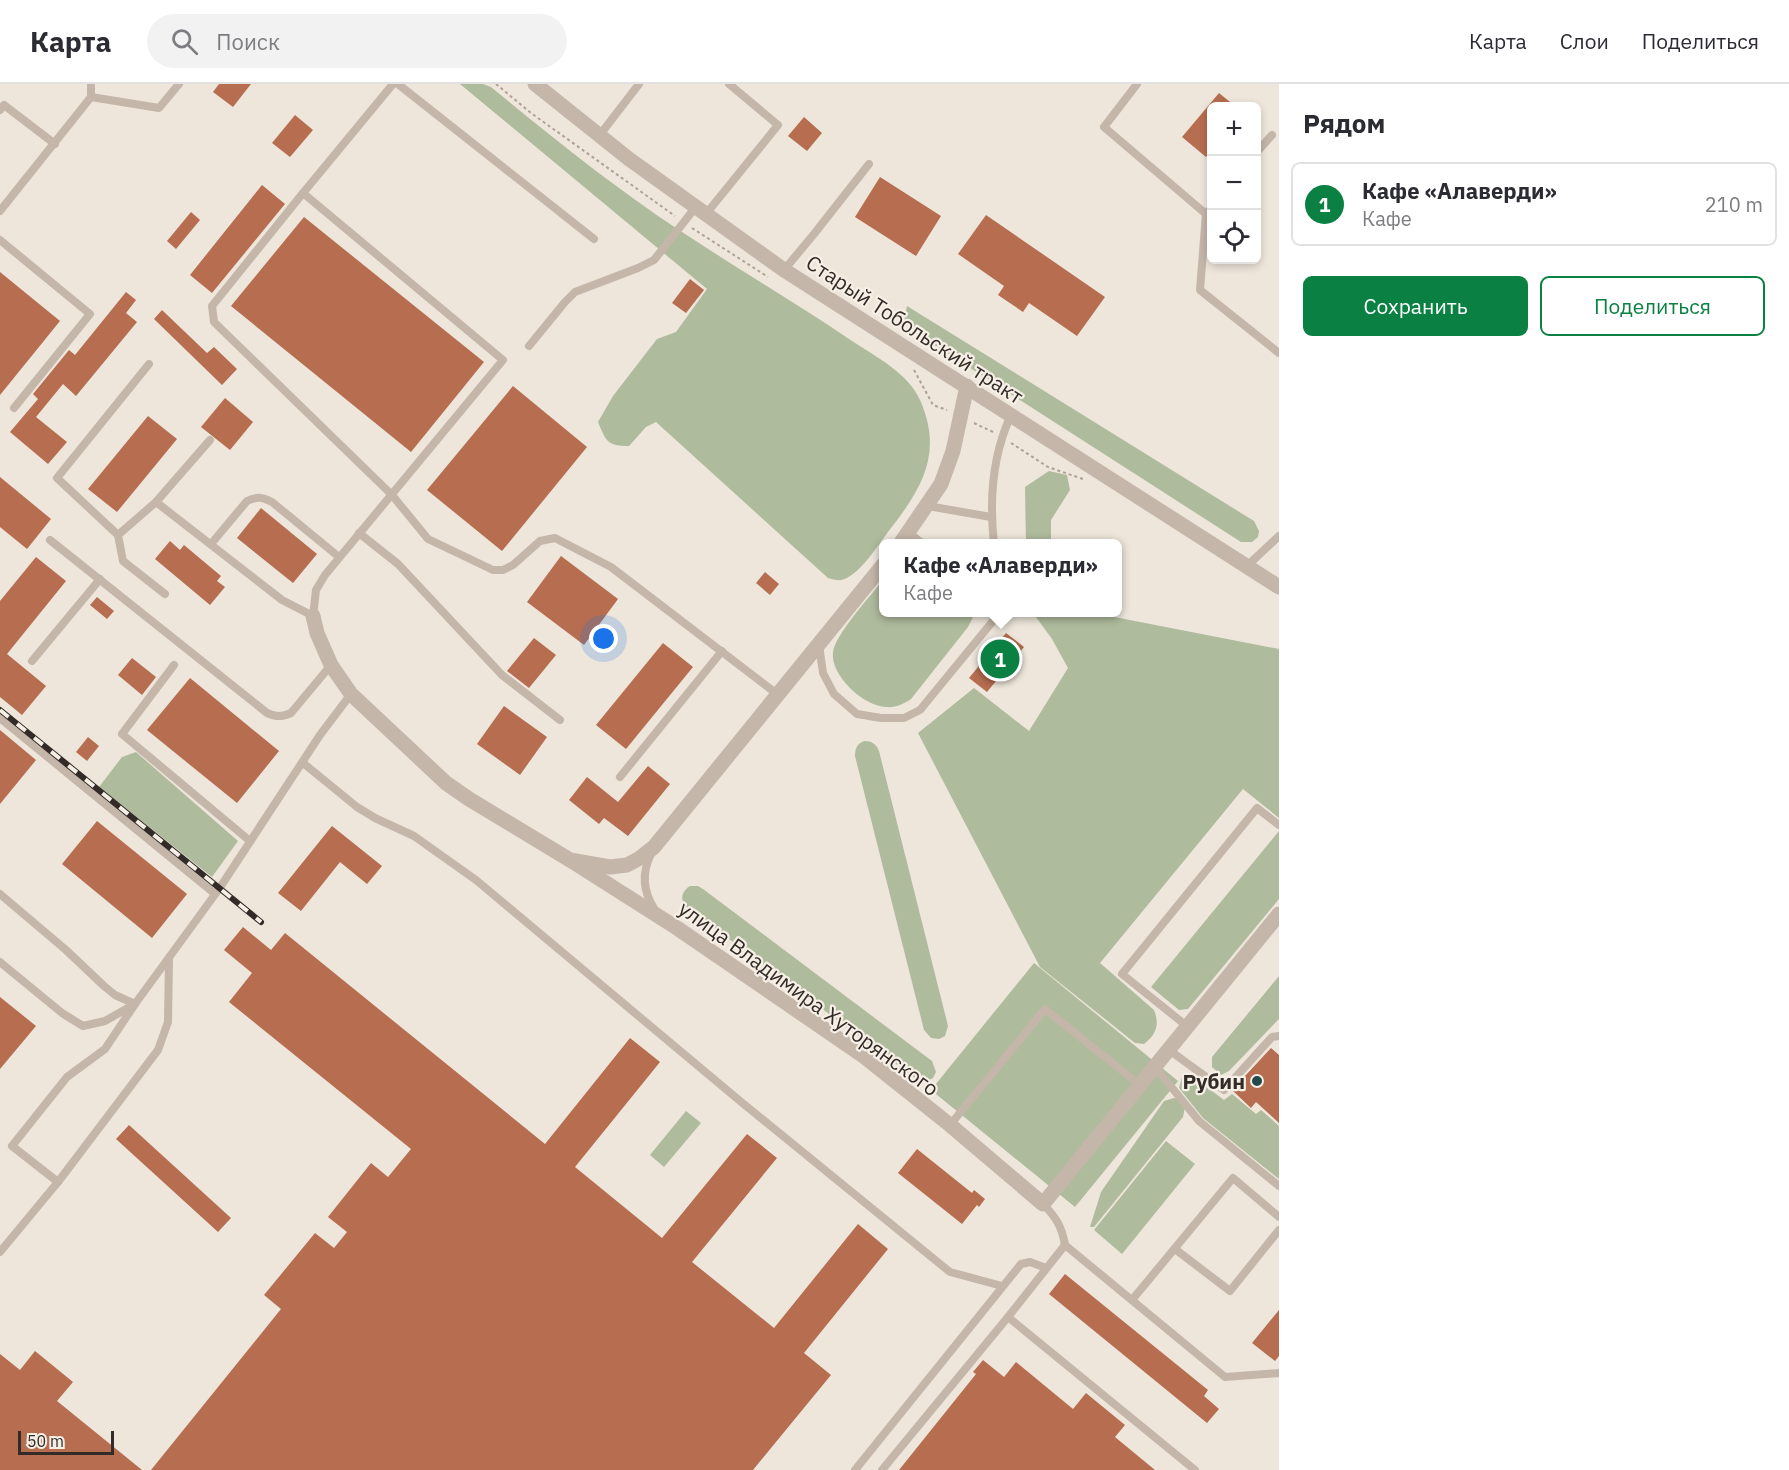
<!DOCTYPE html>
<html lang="ru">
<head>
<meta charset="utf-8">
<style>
	:root { --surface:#fff; --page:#f2f2f3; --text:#2b2b33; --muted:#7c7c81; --line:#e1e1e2; --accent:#0b8043 }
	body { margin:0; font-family:"IBM Plex Sans",sans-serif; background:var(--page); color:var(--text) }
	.controls { position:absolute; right:18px; top:18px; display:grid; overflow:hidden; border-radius:9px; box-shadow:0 3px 9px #0003 }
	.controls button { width:54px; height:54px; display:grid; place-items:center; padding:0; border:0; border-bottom:2px solid var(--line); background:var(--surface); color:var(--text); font:30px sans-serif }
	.scale { position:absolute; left:18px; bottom:15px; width:96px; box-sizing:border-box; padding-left:6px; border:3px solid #322b27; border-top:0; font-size:16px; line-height:21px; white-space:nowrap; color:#322b27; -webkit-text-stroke:4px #f6efe6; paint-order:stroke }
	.you { position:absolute; left:604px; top:555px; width:21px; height:21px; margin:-15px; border:4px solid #fff; border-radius:50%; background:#1a73e8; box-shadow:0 0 0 9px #1a73e833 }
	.badge { display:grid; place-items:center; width:39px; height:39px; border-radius:50%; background:var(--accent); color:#fff; font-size:20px; font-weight:700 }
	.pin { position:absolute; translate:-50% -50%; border:3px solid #fff; box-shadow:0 2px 6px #0006 }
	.popup { position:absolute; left:879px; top:455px; width:243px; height:78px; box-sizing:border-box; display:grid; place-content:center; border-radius:9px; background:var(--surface); filter:drop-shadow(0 2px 4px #0005); font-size:20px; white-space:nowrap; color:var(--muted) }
	.popup b { font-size:22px; color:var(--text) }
	.popup::after { content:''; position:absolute; left:50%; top:100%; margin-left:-12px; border:12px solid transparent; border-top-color:var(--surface) }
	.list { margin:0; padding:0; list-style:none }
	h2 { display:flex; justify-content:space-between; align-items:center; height:78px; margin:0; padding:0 24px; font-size:26px }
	h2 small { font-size:20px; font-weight:400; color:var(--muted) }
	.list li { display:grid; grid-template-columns:39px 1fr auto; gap:18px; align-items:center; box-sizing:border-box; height:84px; margin:0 12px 12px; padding:0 12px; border:2px solid var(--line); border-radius:9px }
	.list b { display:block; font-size:22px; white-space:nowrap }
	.list p { margin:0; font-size:20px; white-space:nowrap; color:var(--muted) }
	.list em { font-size:20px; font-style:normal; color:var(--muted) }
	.actions { display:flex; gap:12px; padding:18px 24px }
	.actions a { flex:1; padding:14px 0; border:2px solid var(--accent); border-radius:9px; text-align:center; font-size:21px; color:var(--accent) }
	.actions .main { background:var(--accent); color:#fff }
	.icon { flex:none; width:33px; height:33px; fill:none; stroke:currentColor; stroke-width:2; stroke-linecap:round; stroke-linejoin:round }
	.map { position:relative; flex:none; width:1279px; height:1386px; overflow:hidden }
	header { display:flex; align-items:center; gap:36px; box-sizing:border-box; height:84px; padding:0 30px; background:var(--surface); border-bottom:2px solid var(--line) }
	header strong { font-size:28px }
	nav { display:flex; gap:33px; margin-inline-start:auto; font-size:21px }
	.search { width:420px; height:54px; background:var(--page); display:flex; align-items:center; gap:15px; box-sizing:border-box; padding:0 21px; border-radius:33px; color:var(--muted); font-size:22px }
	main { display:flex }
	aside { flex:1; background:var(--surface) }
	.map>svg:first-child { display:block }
</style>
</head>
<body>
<header>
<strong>Карта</strong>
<div class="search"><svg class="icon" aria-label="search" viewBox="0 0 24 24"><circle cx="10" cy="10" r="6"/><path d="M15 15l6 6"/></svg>Поиск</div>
<nav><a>Карта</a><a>Слои</a><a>Поделиться</a></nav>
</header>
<main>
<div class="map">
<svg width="1279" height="1386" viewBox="0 0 1279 1386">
	<rect width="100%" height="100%" fill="#eee6db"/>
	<g fill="#afbb9d">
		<path d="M460,0H483L491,3C552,53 614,103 679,146C736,184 795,218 852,257C875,272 908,289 920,316C943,368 923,403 891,444C880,458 859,493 841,496C838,497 832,495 828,494L656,338L646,343L629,362C607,362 606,357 598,338L613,312L657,255L676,248L707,205Z"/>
		<path d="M907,222L1254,437L1259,447L1258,453L1252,458H1241L922,253L904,236Z"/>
		<path d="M1049,387L1067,391L1070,406L1051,436V459H1026L1025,403Z"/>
		<path d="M883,496V528L975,529L968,543L911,615C903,620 896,624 886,623C863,622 830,591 833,568C835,551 871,511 883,496Z"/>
		<path d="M1033,529H1094L1279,565V734L1243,705L1100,879L1154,926C1160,941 1156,951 1144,960L1135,959L1040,883L918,649L974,604L1029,647L1068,584L1052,555Z"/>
		<path d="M864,657C872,657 876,660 879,667L948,942L945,952L939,955L931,954L924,946L855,672C855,664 857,660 864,657Z"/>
		<path d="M136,668L238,757L212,793L99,703L122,673Z"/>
		<path d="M1279,747V815L1188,925L1179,926L1151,903Z"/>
		<path d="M690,802H698L703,805L932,977L936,988L933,994L926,998L916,995L686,823C680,815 681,808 690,802Z"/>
		<path d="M1034,879L1178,997L1075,1123L931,1006Z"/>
		<path d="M1279,892V935L1229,987L1221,991L1212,983V973Z"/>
		<path d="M1191,991L1224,1016L1232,1010L1256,1030L1261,1026L1279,1042V1095L1203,1034L1179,1004L1182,993Z"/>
		<path d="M1174,1014L1181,1016L1185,1023L1183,1033L1094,1143H1090L1101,1108L1164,1017Z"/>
		<path d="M686,1027L701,1039L664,1083L650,1071Z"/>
		<path d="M1166,1057L1195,1080L1122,1170L1094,1146Z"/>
	</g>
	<g fill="#b66d50">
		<path d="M219,0H251L233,23L213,8Z"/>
		<path d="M1219,9L1235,22H1212V66L1206,73L1182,53Z"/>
		<path d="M295,31L313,46L290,73L272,59Z"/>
		<path d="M804,33L822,49L807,67L788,52Z"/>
		<path d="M880,93L941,132L916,172L855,133Z"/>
		<path d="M262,101L285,120L212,209L190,191Z"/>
		<path d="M191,128L200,136L176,165L167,157Z"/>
		<path d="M986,131L1105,213L1077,252L1029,219L1023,228L998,211L1004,202L958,170Z"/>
		<path d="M304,133L484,278L411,368L231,222Z"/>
		<path d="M0,188L60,237L0,311Z"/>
		<path d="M690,195L704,206L686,229L672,219Z"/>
		<path d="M126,208L136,216L126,229L137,238L76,312L63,300L36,333L67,358L48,380L10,348L38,315L33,310L69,266L75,271Z"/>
		<path d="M162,226L207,269L214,263L237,285L222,301L154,235Z"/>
		<path d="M513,302L587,363L502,467L427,406Z"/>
		<path d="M225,314L253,338L230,366L201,343Z"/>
		<path d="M148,332L177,355L117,428L88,405Z"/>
		<path d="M0,393L51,435L27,465L0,443Z"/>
		<path d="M261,424L317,470L293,499L237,454Z"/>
		<path d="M170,457L180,466L184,461L221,492L217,497L225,503L210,521L155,475Z"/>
		<path d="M561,472L618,515L584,561L527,518Z"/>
		<path d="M36,473L66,497L7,570L46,602L22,631L0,613V517Z"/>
		<path d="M765,488L779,500L770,511L756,499Z"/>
		<path d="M97,513L114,527L107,535L90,521Z"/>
		<path d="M1006,549L1024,563L987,608L969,594Z"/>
		<path d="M534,554L556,571L529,604L507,587Z"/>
		<path d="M663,559L693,583L626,665L596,641Z"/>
		<path d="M132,574L156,593L142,611L118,591Z"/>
		<path d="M190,594L279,667L237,719L147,646Z"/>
		<path d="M504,622L547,653L520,691L477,660Z"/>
		<path d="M0,646L36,676L0,720Z"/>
		<path d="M88,653L99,662L87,677L76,668Z"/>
		<path d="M648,682L670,700L628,752L604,734L599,740L569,716L587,693L618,718Z"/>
		<path d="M97,737L187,810L152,854L62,780Z"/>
		<path d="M332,742L382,782L367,800L340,778L301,827L278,809Z"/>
		<path d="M243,843L271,866L285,849L545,1060L630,954L660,978L575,1083L662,1154L747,1050L777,1074L692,1178L774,1244L858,1140L888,1165L804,1269L831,1291L753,1386H151L281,1225L264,1211L315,1149L334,1164L347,1148L328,1133L371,1079L388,1093L411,1065L229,918L252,889L224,866Z"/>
		<path d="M0,913L36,942L0,985Z"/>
		<path d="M1271,964L1279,971V1039L1256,1018L1251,1024L1232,1006Z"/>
		<path d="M129,1041L231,1134L218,1148L116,1055Z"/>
		<path d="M917,1065L972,1109L974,1106L985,1115L979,1123L977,1121L962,1140L898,1089Z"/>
		<path d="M1065,1190L1208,1306L1204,1312L1219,1325L1207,1339L1049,1210Z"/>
		<path d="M1279,1226V1272L1275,1277L1252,1259Z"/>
		<path d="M35,1267L73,1298L57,1317L142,1386H0V1270L20,1286Z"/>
		<path d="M983,1276L1004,1293L1016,1278L1073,1325L1086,1309L1125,1341L1115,1353L1155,1386H899L976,1290L973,1288Z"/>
	</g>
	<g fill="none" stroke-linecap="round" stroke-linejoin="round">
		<g stroke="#b0a093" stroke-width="2" stroke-dasharray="3 3" stroke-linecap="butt">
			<path d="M496,0L531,29L675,132"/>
			<path d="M692,144L768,193"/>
			<path d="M914,286L933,321L947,326"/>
			<path d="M974,339L993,348"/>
			<path d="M1011,359L1048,383L1083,395"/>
		</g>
		<g stroke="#c4b6a8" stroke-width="8">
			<path d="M398,0L594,155"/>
			<path d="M1137,0L1104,43L1206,130"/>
			<path d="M91,13L159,24L179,0"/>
			<path d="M0,26L4,21L55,60"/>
			<path d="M599,52L639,0"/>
			<path d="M1256,69L1272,51"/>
			<path d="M303,109L393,0"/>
			<path d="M1212,123L1206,130L1200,206L1279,269"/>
			<path d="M0,127L91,13V0"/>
			<path d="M706,130L778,41L729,0"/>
			<path d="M0,156L90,230L14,324"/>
			<path d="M784,186L814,150L869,80"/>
			<path d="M529,262L565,218L575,208L638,184L654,176L695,124"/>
			<path d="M149,280L57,394L118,451L156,418"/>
			<path d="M210,356L156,418L282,516L313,532L316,506L325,491L503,276L303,109L212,222L214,238L392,411L428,455L493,486H503L513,481L540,457L555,454L611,483L777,610"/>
			<path d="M928,422L991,433"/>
			<path d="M359,449L398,480L502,591L560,636"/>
			<path d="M909,449L923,460"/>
			<path d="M118,451L123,477L165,510"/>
			<path d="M50,456L267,629C276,633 282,633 291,629L331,581"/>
			<path d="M211,460L247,417C257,412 262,413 272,418L339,473"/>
			<path d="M994,460C989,415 992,372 1011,331"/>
			<path d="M1247,482L1279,452"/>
			<path d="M819,561L823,589L834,610L857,630L881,634H904L920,626L993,537L995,528"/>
			<path d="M32,577L100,495"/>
			<path d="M174,581L122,650L250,757"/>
			<path d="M0,634L215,810"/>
			<path d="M303,679L357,723L375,734L414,752L476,796L740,1017L950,1188L1002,1202"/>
			<path d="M620,693L722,567"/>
			<path d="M651,770C641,790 643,808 655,826"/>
			<path d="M0,810L66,866L104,902L115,911L135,920L105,965L67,993L12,1062L58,1098"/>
			<path d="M0,878L62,929L83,942L105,937L135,920L219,805L320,651L351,610"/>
			<path d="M1188,943L1122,890L1257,724L1279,741"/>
			<path d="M1169,966L1224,1006L1272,953L1279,952"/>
			<path d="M1155,983L1199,1037L1279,1102"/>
			<path d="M950,1041L1045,925L1140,1001"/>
			<path d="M1043,1120C1056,1133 1062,1143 1065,1161L1225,1293L1279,1289"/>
			<path d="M1175,1165L1230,1207L1279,1146"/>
			<path d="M0,1168L58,1098L158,966L168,938L169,874"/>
			<path d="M1132,1216L1233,1094L1279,1133"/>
			<path d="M1008,1233L1195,1386"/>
			<path d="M855,1386L1021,1180L1030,1178L1046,1184"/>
			<path d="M882,1386L1008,1233L1065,1161"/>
		</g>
		<g stroke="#c4b6a8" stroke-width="15">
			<path d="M900,460L941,400L953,367L967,302"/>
			<path d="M313,532L317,549L331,581L351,610L446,699L469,715L570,776L610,783L627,781L640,774L654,763L883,481"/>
			<path d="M570,776L677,844L862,971L950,1041L1043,1120L1279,830"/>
		</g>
		<path stroke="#c4b6a8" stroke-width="15" d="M535,0L629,75L784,186L1279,503"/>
		<g stroke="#322b27" stroke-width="6">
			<path id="rail" d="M0,626L261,838"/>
		</g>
		<use href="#rail" stroke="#f6efe6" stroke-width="4" stroke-dasharray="11" stroke-linecap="butt"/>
	</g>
	<circle fill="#22494e" stroke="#f6efe6" stroke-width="2" cx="1257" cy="997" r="6"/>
	<g text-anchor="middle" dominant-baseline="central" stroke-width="4.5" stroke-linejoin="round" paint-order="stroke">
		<g font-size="21" fill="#322b27" stroke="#f6efe6">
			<text transform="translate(915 245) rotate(33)">Старый Тобольский тракт</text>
			<text transform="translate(809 914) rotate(36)">улица Владимира Хуторянского</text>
		</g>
		<g font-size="21" font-weight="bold" fill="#322b27" stroke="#f6efe6" text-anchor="end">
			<text x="1245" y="997">Рубин</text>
		</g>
	</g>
</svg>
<div class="controls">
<button>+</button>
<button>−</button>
<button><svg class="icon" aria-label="locate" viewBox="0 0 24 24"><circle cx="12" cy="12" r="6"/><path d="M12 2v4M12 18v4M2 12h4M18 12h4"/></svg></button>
</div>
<div class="scale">50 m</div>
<div class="you"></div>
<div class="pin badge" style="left:1000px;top:575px">1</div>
<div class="popup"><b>Кафе «Алаверди»</b>Кафе</div>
</div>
<aside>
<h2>Рядом<small></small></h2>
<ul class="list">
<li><span class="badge">1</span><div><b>Кафе «Алаверди»</b><p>Кафе</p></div><em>210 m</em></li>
</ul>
<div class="actions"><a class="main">Сохранить</a><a>Поделиться</a></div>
</aside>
</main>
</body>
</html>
